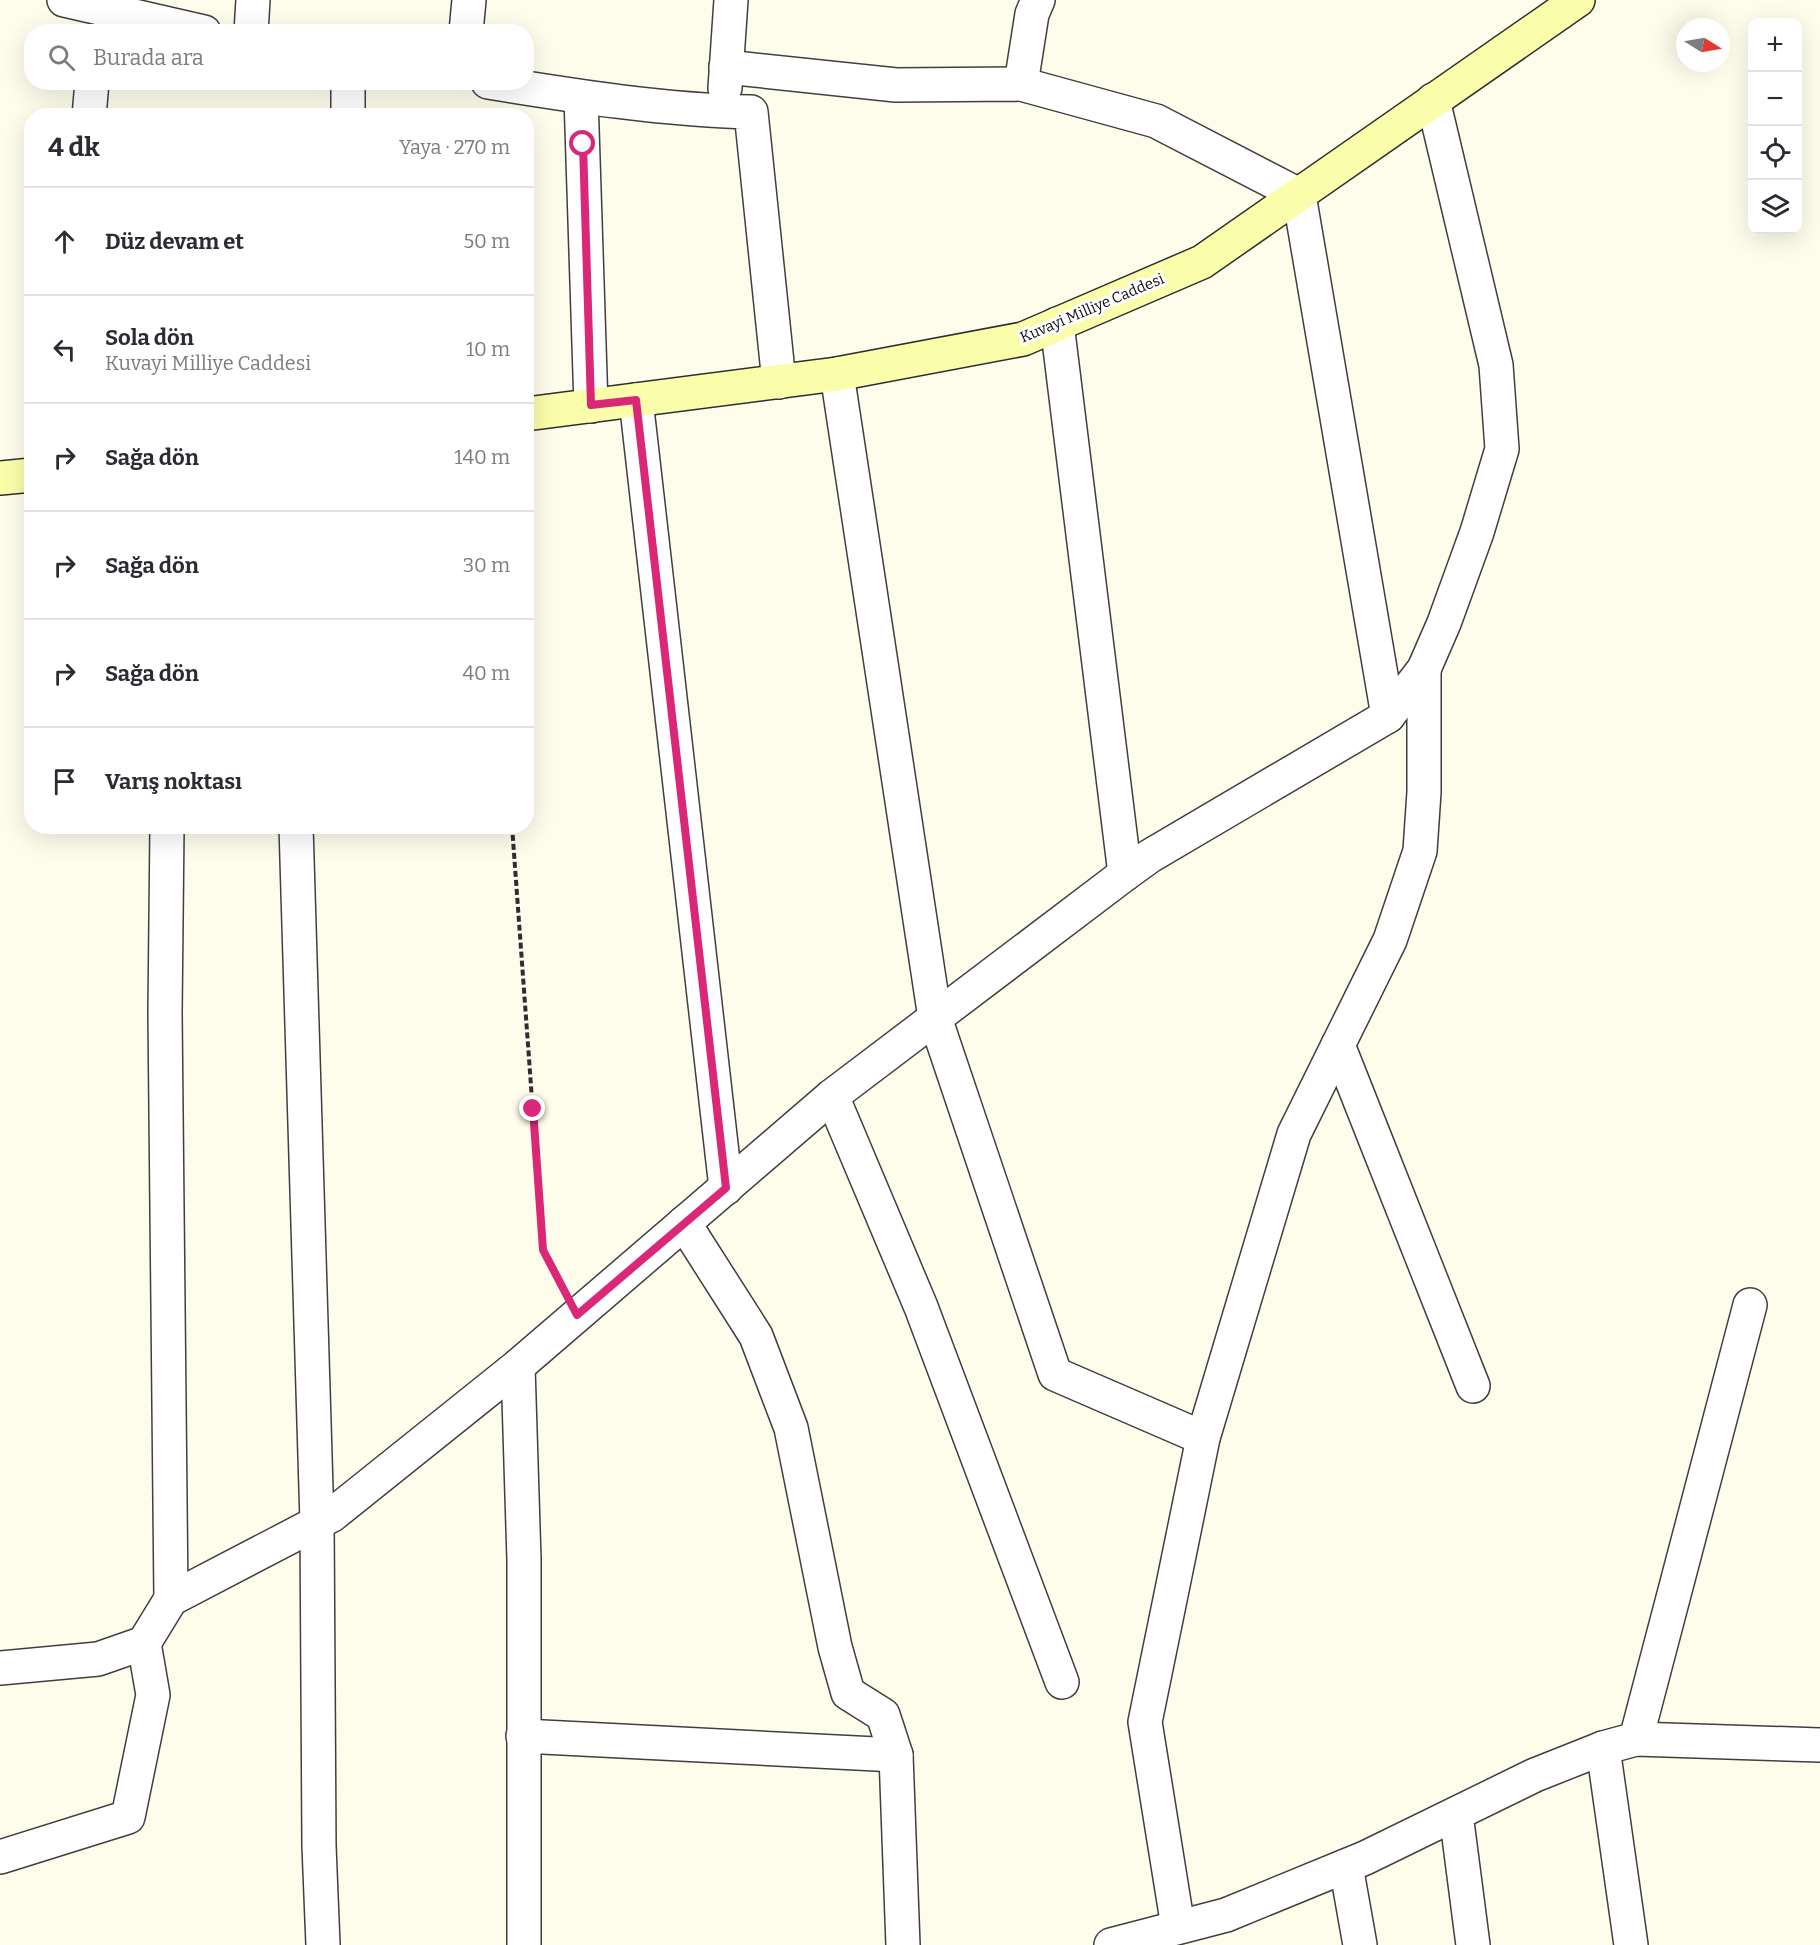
<!DOCTYPE html>
<html lang="tr">
<head>
<meta charset="utf-8">
<style>
	:root { --surface:#fff; --page:#f7f7f7; --text:#2b2b33; --muted:#7c7c81; --line:#e1e1e2 }
	body { margin:0; font-family:Bitter,serif; background:var(--page); color:var(--text) }
	.controls { position:absolute; right:18px; top:18px; display:grid; overflow:hidden; border-radius:12px; box-shadow:0 6px 24px #0002 }
	.controls button { width:54px; height:54px; display:grid; place-items:center; padding:0; border:0; border-bottom:2px solid var(--line); background:var(--surface); color:var(--text); font:30px sans-serif }
	.compass { position:absolute; left:1676px; top:18px; width:54px; height:54px; border-radius:50%; background:var(--surface); box-shadow:0 6px 24px #0002; rotate:101deg }
	.stop { position:absolute; width:18px; height:18px; margin:-14px; border:4px solid #db2777; border-radius:50%; background:#fff }
	.stop.end { background:#db2777; border-color:#fff; box-shadow:0 2px 6px #0008 }
	.list { margin:0; padding:0; list-style:none }
	h2 { display:flex; justify-content:space-between; align-items:center; height:78px; margin:0; padding:0 24px; font-size:26px }
	h2 small { font-size:20px; font-weight:400; color:var(--muted) }
	.list li { display:grid; grid-template-columns:39px 1fr auto; gap:18px; align-items:center; box-sizing:border-box; height:108px; padding:0 24px; border-top:2px solid var(--line) }
	.list b { display:block; font-size:22px; white-space:nowrap }
	.list p { margin:0; font-size:20px; white-space:nowrap; color:var(--muted) }
	.list em { font-size:20px; font-style:normal; color:var(--muted) }
	.icon { flex:none; width:33px; height:33px; fill:none; stroke:currentColor; stroke-width:2; stroke-linecap:round; stroke-linejoin:round }
	.map { position:relative; flex:none; width:1820px; height:1945px; overflow:hidden }
	.search { position:absolute; background:var(--surface); box-shadow:0 6px 24px #0002; left:24px; top:24px; width:510px; height:66px; display:flex; align-items:center; gap:15px; box-sizing:border-box; padding:0 21px; border-radius:24px; color:var(--muted); font-size:22px }
	.panel { position:absolute; background:var(--surface); box-shadow:0 6px 24px #0002; left:24px; top:108px; width:510px; height:726px; border-radius:24px }
	.map>svg:first-child { display:block }
</style>
</head>
<body>
<div class="map">
<svg width="1820" height="1945" viewBox="0 0 1820 1945">
	<rect width="100%" height="100%" fill="#fefdec"/>
	<g fill="none" stroke-linecap="round" stroke-linejoin="round">
		<g stroke="#3f3f3f" stroke-width="36">
			<g id="street">
				<path d="M64,0L204,32"/>
				<path d="M251,32L253,0"/>
				<path d="M466,32L469,0"/>
				<path d="M726,67L896,85L1021,84L1156,121L1299,195L1388,716"/>
				<path d="M348,82V116"/>
				<path d="M488,82C575,96 663,110 751,112L779,382"/>
				<path d="M1021,84L1032,14L1038,0"/>
				<path d="M725,88L731,0"/>
				<path d="M581,97L591,406"/>
				<path d="M89,116L92,82"/>
				<path d="M1057,324L1125,874"/>
				<path d="M837,374L935,1018L1055,1374L1203,1438"/>
				<path d="M636,400L726,1188"/>
				<path d="M167,826L165,1013L171,1599"/>
				<path d="M296,826L317,1522L319,1846L323,1945"/>
				<path d="M1338,1045L1473,1386"/>
				<path d="M832,1096L921,1307L1062,1682"/>
				<path d="M684,1223L756,1336L791,1428L835,1647L848,1693L883,1715L896,1755L903,1945"/>
				<path d="M518,1366L524,1560V1945"/>
				<path d="M0,1668L98,1659L144,1643L171,1599L332,1515L518,1366L832,1096L1125,874L1150,856L1388,716L1424,669L1444,623L1477,532L1502,449L1496,365L1433,100"/>
				<path d="M523,1736L896,1755"/>
				<path d="M1636,1739L1750,1305"/>
				<path d="M1603,1748L1631,1945"/>
				<path d="M1456,1814L1473,1945"/>
				<path d="M0,1857L128,1817L153,1695L144,1643"/>
				<path d="M1346,1866L1360,1945"/>
				<path d="M1178,1927L1145,1722L1203,1438L1294,1134L1390,940L1420,851L1424,792V669"/>
				<path d="M1111,1945L1226,1915L1365,1858L1535,1775L1603,1748L1636,1739L1820,1745"/>
			</g>
		</g>
		<g stroke="#2e2e2e" stroke-width="36">
			<g id="secondary">
				<path d="M526,414L837,374L1023,339L1202,262L1578,0"/>
				<path d="M0,478L32,475"/>
			</g>
		</g>
		<path stroke="#2e2e2e" stroke-width="4" stroke-dasharray="6 3" stroke-linecap="butt" d="M512,826L543,1250L560,1282"/>
		<use href="#street" stroke="#fff" stroke-width="33"/>
		<use href="#secondary" stroke="#fafda9" stroke-width="33"/>
	</g>
	<g fill="none" stroke-linecap="round" stroke-linejoin="round">
		<path stroke="#db2777" stroke-width="8" d="M533,1109L543,1250L577,1315L726,1188L636,400L591,405L583,144"/>
	</g>
	<g text-anchor="middle" dominant-baseline="central" stroke-width="6" stroke-linejoin="round" paint-order="stroke">
		<g font-size="15" fill="#0c0c0c" stroke="#fff">
			<text transform="translate(1092 308) rotate(-23)">Kuvayi Milliye Caddesi</text>
		</g>
	</g>
</svg>
<div class="controls">
<button>+</button>
<button>−</button>
<button><svg class="icon" aria-label="locate" viewBox="0 0 24 24"><circle cx="12" cy="12" r="6"/><path d="M12 2v4M12 18v4M2 12h4M18 12h4"/></svg></button>
<button><svg class="icon" aria-label="layers" viewBox="0 0 24 24"><path d="M12 4l9 5-9 5-9-5zM3 14l9 5 9-5"/></svg></button>
</div>
<svg class="compass" viewBox="-18 -18 36 36"><path d="M0-13l5 13h-10z" fill="#e53935"/><path d="M0 13l5-13h-10z" fill="#7c7c81"/></svg>
<div class="stop" style="left:583px;top:144px"></div>
<div class="stop end" style="left:533px;top:1109px"></div>
<div class="search"><svg class="icon" aria-label="search" viewBox="0 0 24 24"><circle cx="10" cy="10" r="6"/><path d="M15 15l6 6"/></svg>Burada ara</div>
<section class="panel">
<h2>4 dk<small>Yaya · 270 m</small></h2>
<ul class="list">
<li><svg class="icon" aria-label="ahead" viewBox="0 0 24 24"><path d="M12 20V5M6 11l6-6 6 6"/></svg><div><b>Düz devam et</b></div><em>50 m</em></li>
<li><svg class="icon" aria-label="left" viewBox="0 0 24 24"><path d="M17 20v-9H6M10 6l-5 5 5 5"/></svg><div><b>Sola dön</b><p>Kuvayi Milliye Caddesi</p></div><em>10 m</em></li>
<li><svg class="icon" aria-label="right" viewBox="0 0 24 24"><path d="M7 20v-9h11M14 6l5 5-5 5"/></svg><div><b>Sağa dön</b></div><em>140 m</em></li>
<li><svg class="icon" aria-label="right" viewBox="0 0 24 24"><path d="M7 20v-9h11M14 6l5 5-5 5"/></svg><div><b>Sağa dön</b></div><em>30 m</em></li>
<li><svg class="icon" aria-label="right" viewBox="0 0 24 24"><path d="M7 20v-9h11M14 6l5 5-5 5"/></svg><div><b>Sağa dön</b></div><em>40 m</em></li>
<li><svg class="icon" aria-label="arrive" viewBox="0 0 24 24"><path d="M6 21V4h12l-3 4 3 4H6"/></svg><div><b>Varış noktası</b></div></li>
</ul>
</section>
</div>
</body>
</html>
